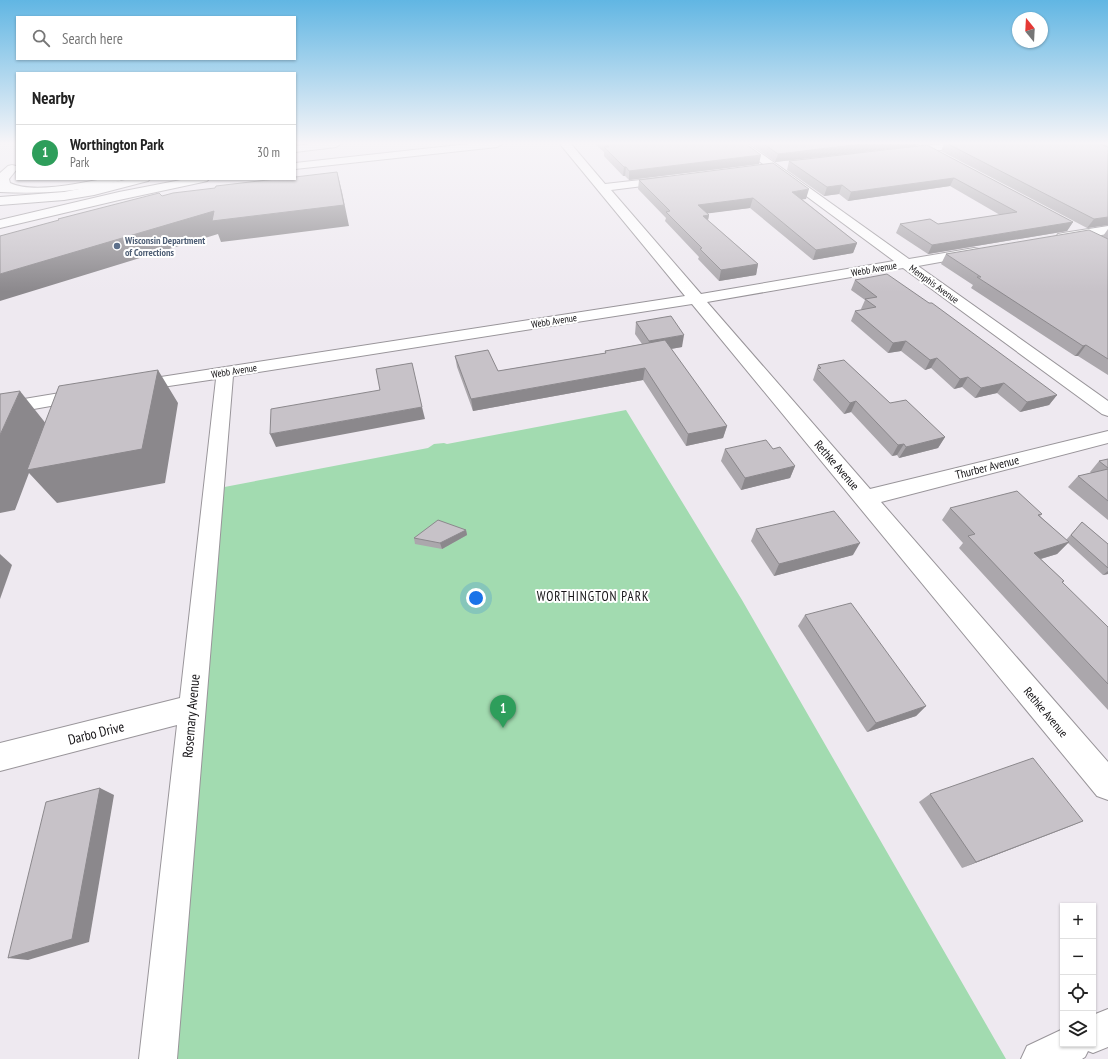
<!DOCTYPE html>
<html lang="en">
<head>
<meta charset="utf-8">
<style>
	:root { --surface:#fff; --page:#f2f2f2; --text:#222; --muted:#767676; --line:#e0e0e0; --accent:#0f766e }
	body { margin:0; font-family:"PT Sans Narrow",sans-serif; background:var(--page); color:var(--text) }
	.controls { position:absolute; right:12px; bottom:12px; display:grid; overflow:hidden; border-radius:0px; box-shadow:0 1px 3px #0004 }
	.controls button { width:36px; height:36px; display:grid; place-items:center; padding:0; border:0; border-bottom:1px solid var(--line); background:var(--surface); color:var(--text); font:20px sans-serif }
	.compass { position:absolute; left:1012px; top:12px; width:36px; height:36px; border-radius:50%; background:var(--surface); box-shadow:0 1px 3px #0004; rotate:342deg }
	.you { position:absolute; left:476px; top:598px; width:14px; height:14px; margin:-10px; border:3px solid #fff; border-radius:50%; background:#1a73e8; box-shadow:0 0 0 6px #1a73e833 }
	.badge { display:grid; place-items:center; width:26px; height:26px; border-radius:50%; background:var(--accent); color:#fff; font-size:13px; font-weight:700 }
	.pin { position:absolute; translate:-50% -33px; filter:drop-shadow(0 1px 2px #0008) }
	.pin::after { content:''; position:absolute; top:21px; width:14px; height:12px; background:inherit; clip-path:polygon(0 0,100% 0,50% 100%) }
	.list { margin:0; padding:0; list-style:none }
	h2 { display:flex; justify-content:space-between; align-items:center; height:52px; margin:0; padding:0 16px; font-size:17px }
	h2 small { font-size:13px; font-weight:400; color:var(--muted) }
	.list li { display:grid; grid-template-columns:26px 1fr auto; gap:12px; align-items:center; box-sizing:border-box; height:56px; padding:0 16px; border-top:1px solid var(--line) }
	.list b { display:block; font-size:15px; white-space:nowrap }
	.list p { margin:0; font-size:13px; white-space:nowrap; color:var(--muted) }
	.list em { font-size:13px; font-style:normal; color:var(--muted) }
	.icon { flex:none; width:22px; height:22px; fill:none; stroke:currentColor; stroke-width:2; stroke-linecap:round; stroke-linejoin:round }
	.map { position:relative; flex:none; width:1108px; height:1059px; overflow:hidden }
	.search { position:absolute; background:var(--surface); box-shadow:0 1px 3px #0004; left:16px; top:16px; width:280px; height:44px; display:flex; align-items:center; gap:10px; box-sizing:border-box; padding:0 14px; border-radius:0px; color:var(--muted); font-size:15px }
	.panel { position:absolute; background:var(--surface); box-shadow:0 1px 3px #0004; left:16px; top:72px; width:280px; height:108px; border-radius:0px }
	.map>svg:first-child { display:block }
</style>
</head>
<body>
<div class="map">
<svg width="1108" height="1059" viewBox="0 0 1108 1059">
	<rect width="100%" height="100%" fill="#eee9f0"/>
	<path fill="#a2dbb0" d="M626,410L742,600L1006,1059H158L214,489L428,448L434,444L444,443L447,444Z"/>
	<g fill="none" stroke-linecap="round" stroke-linejoin="round">
		<g stroke="#99959a" stroke-width="2">
			<g id="minor">
				<path d="M468,144H502L497,147L295,169V163Z"/>
				<path d="M560,144H571L605,184L667,177L671,178L673,180L671,182L667,183L611,190L701,294L894,261L736,144H748L909,259L974,248L979,249L981,252L979,255L918,266L1108,401V416L1102,414L903,268L707,302L870,489L1108,431V443L881,502L1108,762V800L1097,796L692,304L233,376L177,1059H139L177,725L0,771V743L180,698L216,379L135,391L129,390L126,386L129,382L135,381L685,296Z"/>
				<path d="M940,144H969L964,147L902,155L897,152L902,149Z"/>
				<path d="M186,179H209L207,181L203,182L119,200L0,228V220L119,192Z"/>
				<path d="M1108,226V234L1063,241L1058,240L1056,237L1058,234L1063,233Z"/>
				<path d="M84,389L90,391L93,395L90,399L0,415V403Z"/>
				<path d="M1108,1009V1047L1093,1053L1088,1051L1085,1057L1082,1059H1021L1027,1046L1063,1029V1044H1093V1015Z"/>
			</g>
		</g>
		<g stroke="#99959a" stroke-width="2">
			<path id="major" d="M12,165L16,166L17,169L9,179L10,183C34,194 78,183 103,179C109,178 116,179 122,179L120,181C80,192 41,194 0,192V173L8,166Z"/>
		</g>
		<g stroke="#99959a" stroke-width="2">
			<g id="highway">
				<path d="M310,144H341L336,147L295,152V146Z"/>
				<path d="M130,179H150L148,181L94,195L64,200L0,205V197L64,192Z"/>
			</g>
		</g>
		<use href="#minor" fill="#fff" fill-rule="evenodd"/>
		<use href="#major" fill="#fff" fill-rule="evenodd"/>
		<use href="#highway" fill="#fff" fill-rule="evenodd"/>
	</g>
	<g fill="#aba7ac">
		<path d="M595,144H746L759,164L629,180L625,176H623L604,156V152Z"/>
		<path d="M751,144H919L916,146L775,162Z"/>
		<path d="M944,144H1108V225L1087,228L941,151Z"/>
		<path d="M927,145L1073,222L1067,231L928,254L896,233L900,224H938L1000,215L950,186L848,201L839,194L824,196L787,170L789,161Z"/>
		<path d="M639,180L806,199H802L857,243L853,253L813,260L750,208L707,213L709,215L708,220L758,264L756,275L719,281L698,259L699,257L665,221L666,218L638,189Z"/>
		<path d="M1108,229V375L1078,356H1075L971,288L973,285L941,264L946,254L1103,236Z"/>
		<path d="M855,280L1057,395L1049,405L1020,412L997,393L975,398L962,387L954,389L931,368L925,370L901,351L888,353L851,321L855,311L862,310L861,309L865,300L851,290Z"/>
		<path d="M636,322L682,347L671,349L727,426L723,438L686,446L643,380L473,411L457,367L455,356L498,371L605,353V351L642,344L635,334Z"/>
		<path d="M818,365L890,403L945,437L938,448L899,458L897,455L892,456L851,412L844,414L813,380Z"/>
		<path d="M725,449H773L795,466L790,478L741,490L721,461Z"/>
		<path d="M1108,459V520L1068,487L1078,476L1091,473L1090,472L1099,461Z"/>
		<path d="M950,508L1042,514L1040,516L1066,540L1082,522L1108,544V574L1103,575L1068,543L1057,554L1041,559L1064,581L1062,583L1108,627V710L959,548L963,543L942,520Z"/>
		<path d="M756,529L853,555L774,576L751,541Z"/>
		<path d="M466,530L467,535L442,549L415,544L414,538Z"/>
		<path d="M805,615L926,706L916,716L867,732L798,626Z"/>
		<path d="M930,794L1083,821L962,868L919,802Z"/>
	</g>
	<g fill="#8b888c">
		<path d="M861,144H919L916,146L775,162L778,154Z"/>
		<path d="M761,155L759,164L629,180V171Z"/>
		<path d="M624,167H626L625,176H623Z"/>
		<path d="M337,172L342,192L349,226L221,242L218,234L0,301V274Z"/>
		<path d="M954,178L950,186L848,201L851,192Z"/>
		<path d="M842,185L839,194L824,196L827,187Z"/>
		<path d="M809,189L806,199L790,201L792,192Z"/>
		<path d="M753,198L750,208L696,215L698,205Z"/>
		<path d="M709,215L707,225L703,216Z"/>
		<path d="M1108,217V225L1087,228L1094,219Z"/>
		<path d="M1073,222L1067,231L928,254L932,245Z"/>
		<path d="M857,243L853,253L813,260L816,250Z"/>
		<path d="M758,264L756,275L719,281L721,270Z"/>
		<path d="M684,335L682,347L647,353L649,341Z"/>
		<path d="M906,341L901,351L888,353L893,343Z"/>
		<path d="M1086,345L1078,356H1075L1083,346Z"/>
		<path d="M937,358L931,368L925,370L930,360Z"/>
		<path d="M645,368L643,380L473,411L471,399Z"/>
		<path d="M158,370L178,403L165,483L57,503L29,473L15,510L0,513V435L20,391L47,425Z"/>
		<path d="M968,377L962,387L954,389L960,379Z"/>
		<path d="M1004,383L997,393L975,398L981,388Z"/>
		<path d="M1057,395L1049,405L1020,412L1027,402Z"/>
		<path d="M856,401L851,412L844,414L850,403Z"/>
		<path d="M422,407L425,419L276,447L270,434Z"/>
		<path d="M727,426L723,438L686,446L688,434Z"/>
		<path d="M945,437L938,448L899,458L906,447Z"/>
		<path d="M904,444L897,455L892,456L898,445Z"/>
		<path d="M795,466L790,478L741,490L745,478Z"/>
		<path d="M466,530L467,535L442,549L440,543Z"/>
		<path d="M1069,542L1057,554L1023,564L1034,553Z"/>
		<path d="M860,543L853,555L774,576L779,564Z"/>
		<path d="M0,554L12,565L0,599Z"/>
		<path d="M1108,571V574L1103,575Z"/>
		<path d="M926,706L916,716L867,732L876,723Z"/>
		<path d="M100,788L114,795L89,942L28,960L8,958Z"/>
		<path d="M1083,821L1066,828L962,868L976,862Z"/>
	</g>
	<g fill="#c7c2c8" stroke="#8b888c">
		<path d="M606,144H746L761,155L629,171L626,167H624L604,147H609Z"/>
		<path d="M764,144H861L778,154Z"/>
		<path d="M948,144H1100L1108,147V217L1094,219Z"/>
		<path d="M927,145L1073,222L932,245L900,224L930,219L938,224L1017,212L954,178L851,192L842,185L827,187L789,161Z"/>
		<path d="M773,163L809,189L792,192L857,243L816,250L753,198L698,205L709,215L703,216L758,264L721,270L700,249L702,248L666,212L670,211L639,180Z"/>
		<path d="M337,172L344,205L212,221L214,211L0,274V236L59,220L58,219L159,193L162,196L173,193L215,188L216,186L276,179H295V177Z"/>
		<path d="M1089,230L1108,239V359L1086,345L1083,346L977,277H981L946,254Z"/>
		<path d="M887,274L929,303H932L1057,395L1027,402L1004,383L981,388L968,377L960,379L937,358L930,360L906,341L893,343L855,311L876,307L865,299L877,297L855,280Z"/>
		<path d="M671,316L684,335L649,341L636,322Z"/>
		<path d="M665,340L727,426L688,434L645,368L471,399L455,356L488,350L498,371L606,353L605,351Z"/>
		<path d="M844,360L890,403L906,400L945,437L906,447L904,444L898,445L856,401L850,403L817,369L821,368L818,365Z"/>
		<path d="M412,363L422,407L270,434L271,409L380,390L376,369Z"/>
		<path d="M158,370L142,449L27,470L59,386Z"/>
		<path d="M20,391L0,435V394Z"/>
		<path d="M766,440L773,449L780,447L795,466L745,478L725,449Z"/>
		<path d="M1108,459V468L1099,461Z"/>
		<path d="M1108,469V501L1078,476Z"/>
		<path d="M1017,491L1042,514L1038,515L1069,542L1034,553L1064,581L1062,582L1108,627V684L968,536L975,534L950,508Z"/>
		<path d="M834,511L860,543L779,564L756,529Z"/>
		<path d="M438,520L466,530L440,543L414,538Z"/>
		<path d="M1082,522L1108,544V568L1071,535Z"/>
		<path d="M851,603L926,706L876,723L805,615Z"/>
		<path d="M1033,758L1083,821L976,862L930,794Z"/>
		<path d="M100,788L72,939L8,958L46,802Z"/>
	</g>
	<linearGradient id="sky" x2="0" y2="1"><stop stop-color="#61b6e3"/><stop offset="0.49" stop-color="#f7f5f8"/><stop offset="1" stop-color="#f7f5f8" stop-opacity="0"/></linearGradient>
	<rect width="1108" height="292" fill="url(#sky)"/>
	<circle fill="#5c6f8a" stroke="#fff" stroke-width="1.5" cx="117" cy="246" r="4"/>
	<g text-anchor="middle" dominant-baseline="central" stroke-width="4" stroke-linejoin="round" paint-order="stroke">
		<g font-size="10" font-weight="bold" fill="#4e5e75" stroke="#fff" text-anchor="start">
			<text x="125" y="240">Wisconsin Department<tspan x="125" dy="12">of Corrections</tspan></text>
		</g>
		<g font-size="10" fill="#151316" stroke="#fff">
			<text transform="translate(874 269) rotate(-10)">Webb Avenue</text>
			<text transform="translate(934 284) rotate(36)">Memphis Avenue</text>
			<text transform="translate(554 321) rotate(-9)">Webb Avenue</text>
			<text transform="translate(234 371) rotate(-9)">Webb Avenue</text>
		</g>
		<g font-size="12" fill="#151316" stroke="#fff">
			<text transform="translate(837 465) rotate(49)">Rethke Avenue</text>
			<text transform="translate(987 467) rotate(-14)">Thurber Avenue</text>
			<text transform="translate(1046 712) rotate(50)">Rethke Avenue</text>
		</g>
		<g font-size="13" letter-spacing="1" fill="#151316" stroke="#fff">
			<text x="593" y="596">WORTHINGTON PARK</text>
		</g>
		<g font-size="14" fill="#151316" stroke="#fff">
			<text transform="translate(191 716) rotate(-85)">Rosemary Avenue</text>
			<text transform="translate(96 733) rotate(-14)">Darbo Drive</text>
		</g>
	</g>
</svg>
<div class="controls">
<button>+</button>
<button>−</button>
<button><svg class="icon" aria-label="locate" viewBox="0 0 24 24"><circle cx="12" cy="12" r="6"/><path d="M12 2v4M12 18v4M2 12h4M18 12h4"/></svg></button>
<button><svg class="icon" aria-label="layers" viewBox="0 0 24 24"><path d="M12 4l9 5-9 5-9-5zM3 14l9 5 9-5"/></svg></button>
</div>
<svg class="compass" viewBox="-18 -18 36 36"><path d="M0-13l5 13h-10z" fill="#e53935"/><path d="M0 13l5-13h-10z" fill="#767676"/></svg>
<div class="you"></div>
<div class="pin badge" style="left:503px;top:728px;background:#2e9e5b">1</div>
<div class="search"><svg class="icon" aria-label="search" viewBox="0 0 24 24"><circle cx="10" cy="10" r="6"/><path d="M15 15l6 6"/></svg>Search here</div>
<section class="panel">
<h2>Nearby<small></small></h2>
<ul class="list">
<li><span class="badge" style="background:#2e9e5b">1</span><div><b>Worthington Park</b><p>Park</p></div><em>30 m</em></li>
</ul>
</section>
</div>
</body>
</html>
